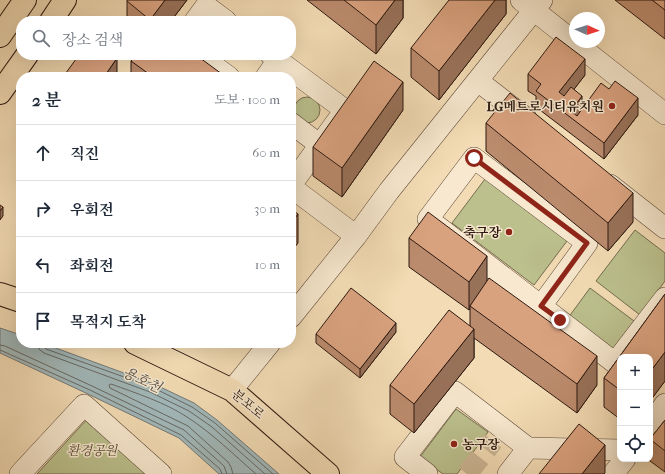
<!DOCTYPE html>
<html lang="ko">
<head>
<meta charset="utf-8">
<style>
	:root { --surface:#fff; --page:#f2f2f3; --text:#1f2937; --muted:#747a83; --line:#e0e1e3 }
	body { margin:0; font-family:"IM FELL French Canon","Noto Serif KR",serif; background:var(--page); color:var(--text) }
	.controls { position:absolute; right:12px; bottom:12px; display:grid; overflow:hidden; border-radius:8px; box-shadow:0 4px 16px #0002 }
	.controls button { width:36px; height:36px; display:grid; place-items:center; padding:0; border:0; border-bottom:1px solid var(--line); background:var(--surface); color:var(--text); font:20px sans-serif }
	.compass { position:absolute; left:569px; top:12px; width:36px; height:36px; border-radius:50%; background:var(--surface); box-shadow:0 4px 16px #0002; rotate:93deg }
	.stop { position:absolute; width:12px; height:12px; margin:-9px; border:3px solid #8f2418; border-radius:50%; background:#fff }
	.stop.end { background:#8f2418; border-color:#fff; box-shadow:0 1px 4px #0008 }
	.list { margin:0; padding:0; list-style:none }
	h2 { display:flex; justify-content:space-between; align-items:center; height:52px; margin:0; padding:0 16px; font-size:17px }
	h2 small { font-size:13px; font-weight:400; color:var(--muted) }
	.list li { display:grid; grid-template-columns:26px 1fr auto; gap:12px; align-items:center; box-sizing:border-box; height:56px; padding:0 16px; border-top:1px solid var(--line) }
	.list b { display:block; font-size:15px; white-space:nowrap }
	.list em { font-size:13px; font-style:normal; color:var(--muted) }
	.icon { flex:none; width:22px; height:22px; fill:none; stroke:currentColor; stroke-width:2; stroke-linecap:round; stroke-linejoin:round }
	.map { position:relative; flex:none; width:665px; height:474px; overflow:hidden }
	.search { position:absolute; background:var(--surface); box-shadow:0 4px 16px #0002; left:16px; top:16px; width:280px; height:44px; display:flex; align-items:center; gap:10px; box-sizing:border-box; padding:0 14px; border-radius:16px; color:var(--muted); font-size:15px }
	.panel { position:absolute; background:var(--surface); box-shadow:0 4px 16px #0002; left:16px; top:72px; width:280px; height:276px; border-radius:16px }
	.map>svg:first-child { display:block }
</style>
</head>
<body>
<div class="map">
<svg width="665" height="474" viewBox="0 0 665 474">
	<rect width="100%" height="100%" fill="#f3dcb5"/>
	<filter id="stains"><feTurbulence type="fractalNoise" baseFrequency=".005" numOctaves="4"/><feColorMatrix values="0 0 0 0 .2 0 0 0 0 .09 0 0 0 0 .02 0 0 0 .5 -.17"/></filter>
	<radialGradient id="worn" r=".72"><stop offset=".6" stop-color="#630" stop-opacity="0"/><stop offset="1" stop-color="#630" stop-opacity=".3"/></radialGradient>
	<g fill="#bbc08d" stroke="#746c4e">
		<circle cx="307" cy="110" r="13"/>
		<path d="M485,179L567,241L534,285L452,223Z"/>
		<path d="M635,230L665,253V281L640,315L596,281Z"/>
		<path d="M590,288L634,321L612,350L568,318Z"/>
		<path d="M456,409L488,432L457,474H443L420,457Z"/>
		<path d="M90,416L153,474H37Z"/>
	</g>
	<path fill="#a1b8ba" stroke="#737876" d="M0,328L21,335V343H42L154,384L194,403L217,420L279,474H219L179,438L88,394L0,353Z"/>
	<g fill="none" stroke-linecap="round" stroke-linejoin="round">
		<g stroke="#676865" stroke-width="1">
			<path d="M38,343L39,349L44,353L150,392L189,411L212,427L265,474"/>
			<path d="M43,343V346L46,349L152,387L192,407L215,423L273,474"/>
			<path d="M0,345L5,346L92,386L184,430L224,466L227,474"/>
			<path d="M0,350L90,390L181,435L220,469L222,474"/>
			<path d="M233,474L231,467L228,462L188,426L110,388L109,385L111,384C136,393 166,403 187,417C212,433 234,455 256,474"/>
		</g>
		<path stroke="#cbb594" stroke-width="21" stroke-dasharray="21 10" stroke-linecap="butt" d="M467,474L493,441"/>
		<g stroke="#5e4a39" stroke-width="22">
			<g id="minor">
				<path d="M521,0L665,114"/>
				<path d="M195,21L206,6L226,21"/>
				<path d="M199,55L229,77"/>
				<path d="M271,55L345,110L291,185"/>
				<path d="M266,77L278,60"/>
				<path d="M478,81L526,118"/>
				<path d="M291,123L320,145"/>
				<path d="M610,185L665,228"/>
				<path d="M291,187L356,236"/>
				<path d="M541,306L587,243L474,158L428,219L615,363L665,298"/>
				<path d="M291,317L356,236L389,191L542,0"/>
				<path d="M232,390L270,343"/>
				<path d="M650,425L665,404"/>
				<path d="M528,448L620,450"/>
				<path d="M20,474L84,405L161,474"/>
				<path d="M427,474L405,457L455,392L528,448L508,474"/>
				<path d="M613,474L625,459"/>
			</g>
		</g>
		<g stroke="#2d1910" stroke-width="24">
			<g id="major">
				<path d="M51,21L65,0"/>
				<path d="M0,36L25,0"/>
				<path d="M0,93L27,55"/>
				<path d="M0,294L21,301"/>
				<path d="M135,343L232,390L328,474"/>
			</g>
		</g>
		<use href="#minor" stroke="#f7e8cf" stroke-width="21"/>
		<use href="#major" stroke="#f3dcb5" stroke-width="22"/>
	</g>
	<g fill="#bb8b6d" stroke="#2d1910">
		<path d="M187,0L171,21H127V1Z"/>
		<path d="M307,0H403V18L376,54Z"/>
		<path d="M506,0V14L439,100L411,77V48Z"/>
		<path d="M615,0H665V39Z"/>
		<path d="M131,61L226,77H131Z"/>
		<path d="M528,74L585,75L574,89L582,108L638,115L604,159L536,107V96L528,91Z"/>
		<path d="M403,110L342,197L313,176V147Z"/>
		<path d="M486,123L633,222L608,251L486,151Z"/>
		<path d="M21,138V168H20V139Z"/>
		<path d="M409,238L487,281L597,385L577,413L474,338V358L414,433L390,414V385L470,326V309L469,310L409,267Z"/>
		<path d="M665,294V381L650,401V357H620V419L604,407V378Z"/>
		<path d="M396,332L360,378L316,343V334Z"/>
		<path d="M665,420V472L650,461V439Z"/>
	</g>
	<g fill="#987159" stroke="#2d1910">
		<path d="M165,0H187L171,21H150V20Z"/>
		<path d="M395,0H403V18L376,54V25Z"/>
		<path d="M495,0H506V14L439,100V71Z"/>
		<path d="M117,58V77H104Z"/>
		<path d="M585,59V75L559,109V92Z"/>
		<path d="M403,82V110L342,197V168Z"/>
		<path d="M582,96V112L576,121L571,111Z"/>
		<path d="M638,98V115L604,159V143Z"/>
		<path d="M633,193V222L608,251V223Z"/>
		<path d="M3,207V216L0,220V211Z"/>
		<path d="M298,214V243L291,252V223Z"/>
		<path d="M487,256V284L470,306V309L469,310V282Z"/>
		<path d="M396,323V332L360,378V369Z"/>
		<path d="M474,329V358L414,433V404Z"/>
		<path d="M665,352V381L650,401V372Z"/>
		<path d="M597,356V385L577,413V384Z"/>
		<path d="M605,445V473L604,474H582Z"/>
	</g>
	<g fill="#d9a27f" stroke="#2d1910">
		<path d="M127,0H165L150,20L127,1Z"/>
		<path d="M344,0H395L376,25Z"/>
		<path d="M449,0H495L439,71L411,48Z"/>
		<path d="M652,0H665V10Z"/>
		<path d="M556,37L585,59L559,92L564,96L571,87L582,96L571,111L577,116L601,83L609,89L615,81L638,98L604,143L536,91L541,84L528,74Z"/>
		<path d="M79,55H113L117,58L104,77H63Z"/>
		<path d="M136,55H196L226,77H153L131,61Z"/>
		<path d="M374,61L403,82L342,168L313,147Z"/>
		<path d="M510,93L633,193L608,223L486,123Z"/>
		<path d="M0,205L3,207L0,211Z"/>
		<path d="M291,209L298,214L291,223Z"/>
		<path d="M428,212L487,256L469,282L409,238Z"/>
		<path d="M489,278L597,356L577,384L470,306Z"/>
		<path d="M351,288L396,323L360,369L316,334Z"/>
		<path d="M665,294V352L650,372V357H620V390L604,378Z"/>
		<path d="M449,310L474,329L414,404L390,385Z"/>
		<path d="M665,420V451L650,439Z"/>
		<path d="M579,424L605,445L582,474H539Z"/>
	</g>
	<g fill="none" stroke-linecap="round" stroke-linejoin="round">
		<path stroke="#8f2418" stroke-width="5" d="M474,158L587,243L541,306L560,320"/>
	</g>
	<g fill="#8f2418" stroke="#f7e8cf" stroke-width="1.5">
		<circle cx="612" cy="106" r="4"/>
		<circle cx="509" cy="232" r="4"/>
		<circle cx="454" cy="444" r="4"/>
	</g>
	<g text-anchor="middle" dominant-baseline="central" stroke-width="3" stroke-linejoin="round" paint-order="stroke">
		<g font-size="13" font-weight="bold" fill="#2d1910" stroke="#f7e8cf" text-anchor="end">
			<text x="604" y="106">LG메트로시티유치원</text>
			<text x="501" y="232">축구장</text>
			<text x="462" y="444" text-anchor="start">농구장</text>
		</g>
		<g font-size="13" fill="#2d1910" stroke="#f7e8cf">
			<text transform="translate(248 404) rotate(40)">분포로</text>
		</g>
		<g font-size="13" font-style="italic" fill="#584b36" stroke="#f7e8cf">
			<text x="92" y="450">환경공원</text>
		</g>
		<g font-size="14" font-style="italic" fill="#504943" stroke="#f7e8cf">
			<text transform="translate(142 380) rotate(25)">용호천</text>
		</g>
	</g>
	<rect width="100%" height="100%" filter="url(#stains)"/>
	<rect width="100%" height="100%" fill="url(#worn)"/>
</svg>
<div class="controls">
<button>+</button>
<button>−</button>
<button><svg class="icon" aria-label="locate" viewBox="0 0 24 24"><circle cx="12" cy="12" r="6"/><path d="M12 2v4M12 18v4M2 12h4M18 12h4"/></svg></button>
</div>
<svg class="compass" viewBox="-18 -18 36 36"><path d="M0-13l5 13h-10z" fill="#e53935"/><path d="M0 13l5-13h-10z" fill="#747a83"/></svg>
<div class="stop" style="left:474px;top:158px"></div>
<div class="stop end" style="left:560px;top:320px"></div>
<div class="search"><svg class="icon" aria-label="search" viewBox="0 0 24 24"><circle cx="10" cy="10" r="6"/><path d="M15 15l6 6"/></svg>장소 검색</div>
<section class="panel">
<h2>2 분<small>도보 · 100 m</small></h2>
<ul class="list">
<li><svg class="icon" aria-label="ahead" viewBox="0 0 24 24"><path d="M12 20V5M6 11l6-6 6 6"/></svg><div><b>직진</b></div><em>60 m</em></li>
<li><svg class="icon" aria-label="right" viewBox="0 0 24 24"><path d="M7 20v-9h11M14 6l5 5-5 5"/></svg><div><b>우회전</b></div><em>30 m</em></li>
<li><svg class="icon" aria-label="left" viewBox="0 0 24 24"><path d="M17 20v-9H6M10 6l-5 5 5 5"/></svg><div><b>좌회전</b></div><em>10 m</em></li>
<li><svg class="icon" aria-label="arrive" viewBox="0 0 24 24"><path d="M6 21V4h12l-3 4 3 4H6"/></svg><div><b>목적지 도착</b></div></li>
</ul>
</section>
</div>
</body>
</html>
